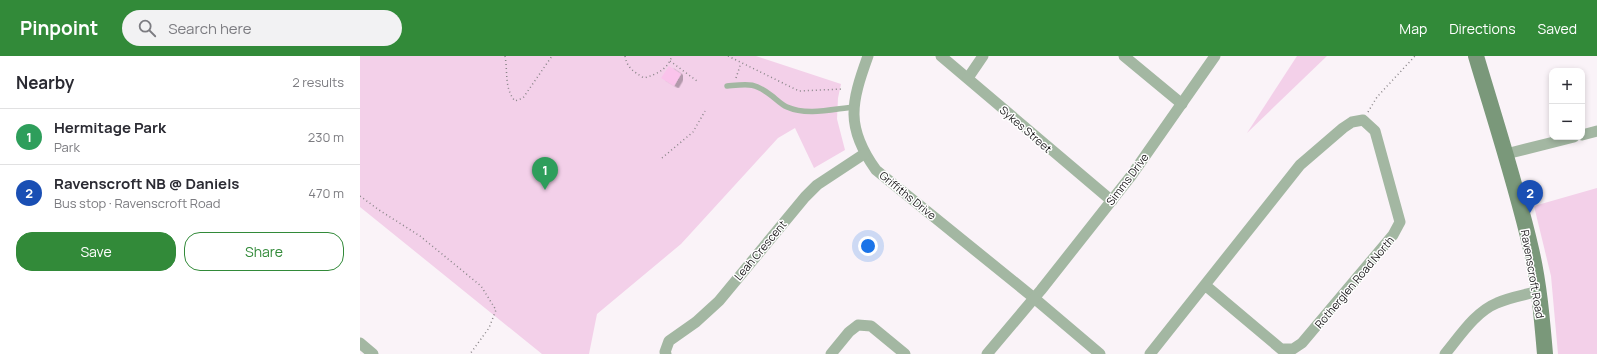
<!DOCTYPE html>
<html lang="en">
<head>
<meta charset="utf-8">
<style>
	:root { --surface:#fff; --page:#f2f2f3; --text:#2b2b33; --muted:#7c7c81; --line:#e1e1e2; --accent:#328a39 }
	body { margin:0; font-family:Manrope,sans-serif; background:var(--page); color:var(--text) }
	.controls { position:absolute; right:12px; top:12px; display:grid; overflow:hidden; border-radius:8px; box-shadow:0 2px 6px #0003 }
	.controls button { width:36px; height:36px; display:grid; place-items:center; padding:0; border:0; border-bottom:1px solid var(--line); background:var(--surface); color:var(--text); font:20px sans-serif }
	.you { position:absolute; left:508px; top:190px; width:14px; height:14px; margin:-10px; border:3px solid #fff; border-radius:50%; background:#1a73e8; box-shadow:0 0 0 6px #1a73e833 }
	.badge { display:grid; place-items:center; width:26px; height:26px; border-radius:50%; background:var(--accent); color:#fff; font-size:13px; font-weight:700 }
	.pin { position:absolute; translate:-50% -33px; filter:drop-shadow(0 1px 2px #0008) }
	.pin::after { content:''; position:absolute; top:21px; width:14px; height:12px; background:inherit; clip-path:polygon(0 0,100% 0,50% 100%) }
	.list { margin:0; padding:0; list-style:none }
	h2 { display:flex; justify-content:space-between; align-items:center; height:52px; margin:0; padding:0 16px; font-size:17px }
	h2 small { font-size:13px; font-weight:400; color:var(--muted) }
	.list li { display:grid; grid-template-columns:26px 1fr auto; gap:12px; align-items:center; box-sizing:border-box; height:56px; padding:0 16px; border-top:1px solid var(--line) }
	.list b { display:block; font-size:15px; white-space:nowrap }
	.list p { margin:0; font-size:13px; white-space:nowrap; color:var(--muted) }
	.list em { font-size:13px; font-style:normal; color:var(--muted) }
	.actions { display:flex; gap:8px; padding:12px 16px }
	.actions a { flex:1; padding:9px 0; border:1px solid var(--accent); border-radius:16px; text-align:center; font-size:14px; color:var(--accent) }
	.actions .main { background:var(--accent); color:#fff }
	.icon { flex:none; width:22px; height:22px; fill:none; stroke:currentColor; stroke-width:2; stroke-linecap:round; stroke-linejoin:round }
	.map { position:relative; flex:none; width:1237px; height:298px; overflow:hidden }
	header { display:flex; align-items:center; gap:24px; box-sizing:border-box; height:56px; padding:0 20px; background:var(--accent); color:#fff }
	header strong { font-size:19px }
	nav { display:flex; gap:22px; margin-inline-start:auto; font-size:14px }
	.search { width:280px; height:36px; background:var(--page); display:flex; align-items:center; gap:10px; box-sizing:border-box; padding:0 14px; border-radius:22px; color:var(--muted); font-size:15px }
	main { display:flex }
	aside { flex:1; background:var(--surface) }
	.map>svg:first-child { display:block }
</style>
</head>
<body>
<header>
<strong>Pinpoint</strong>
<div class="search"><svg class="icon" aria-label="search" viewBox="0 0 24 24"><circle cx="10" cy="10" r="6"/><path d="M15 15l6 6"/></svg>Search here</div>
<nav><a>Map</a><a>Directions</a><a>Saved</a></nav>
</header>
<main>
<aside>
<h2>Nearby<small>2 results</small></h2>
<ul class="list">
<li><span class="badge" style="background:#2e9e5b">1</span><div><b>Hermitage Park</b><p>Park</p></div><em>230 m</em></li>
<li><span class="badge" style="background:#1a4fb4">2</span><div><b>Ravenscroft NB @ Daniels</b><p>Bus stop · Ravenscroft Road</p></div><em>470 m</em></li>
</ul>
<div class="actions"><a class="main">Save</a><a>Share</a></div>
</aside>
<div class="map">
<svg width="1237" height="298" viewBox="0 0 1237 298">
	<defs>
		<filter id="shadow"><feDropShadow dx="4.5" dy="2.5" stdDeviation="0" flood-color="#0004"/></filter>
	</defs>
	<rect width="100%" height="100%" fill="#faf3f8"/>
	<g fill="#f3d0e9">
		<path d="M0,0H396L481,28L478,42L477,63L485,94L454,112L435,72L418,82L321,188L237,258L229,298H182L0,151Z"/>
		<path d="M937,0H967L887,77Z"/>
		<path d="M1237,132V298H1198L1191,220L1174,150Z"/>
	</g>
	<path fill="#fac3eb" filter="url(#shadow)" d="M309,10L321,18L314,30L301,22Z"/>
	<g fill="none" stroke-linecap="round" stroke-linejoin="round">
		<g stroke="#898588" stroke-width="1.5" stroke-dasharray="1 3" stroke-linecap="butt">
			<path d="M145,0C148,16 144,32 155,45L163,42L192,0"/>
			<path d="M265,0C267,12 274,16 284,22C297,18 307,14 312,0"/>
			<path d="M368,0L439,35L483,33"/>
			<path d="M310,5L337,25"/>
			<path d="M376,22L381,7"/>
			<path d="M1008,56L1017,41L1055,0"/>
			<path d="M302,102L333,76L345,55"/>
			<path d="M0,140L19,154L60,180L121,230L136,254L129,272L110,298"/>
		</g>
		<path stroke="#a3b7a2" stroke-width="5.5" d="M367,30C388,28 394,26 412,40C417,44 422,49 427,51C447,60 473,53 494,51"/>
		<g stroke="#a3b7a2" stroke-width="11">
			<path d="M508,0C491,47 485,71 516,114L674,242L740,298"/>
			<path d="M581,0L752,145"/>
			<path d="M764,0L822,48"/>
			<path d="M608,22L623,0"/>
			<path d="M1222,79L1237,75"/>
			<path d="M1146,98L1214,81"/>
			<path d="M0,287L13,298"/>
			<path d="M306,298L305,296L309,285L336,266L359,245L445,141L457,129L504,98"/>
			<path d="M471,298L489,276L498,269L511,270L545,298"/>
			<path d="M627,298L681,234L771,120L855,0"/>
			<path d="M790,298L940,109L983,72L992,66L1003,64L1015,75L1040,166L1033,179L942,287L933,293H921L845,229"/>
			<path d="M1085,298C1100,280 1115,256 1137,247C1150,241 1165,239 1179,235"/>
		</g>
		<path stroke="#7a987a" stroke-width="16" d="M1116,0C1135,64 1156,128 1171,193C1179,227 1182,263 1185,298"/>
	</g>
	<g text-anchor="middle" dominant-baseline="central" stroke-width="3" stroke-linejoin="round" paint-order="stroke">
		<g font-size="11" fill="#232123" stroke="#fff">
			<text transform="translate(666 73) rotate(41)">Sykes Street</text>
			<text transform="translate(767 123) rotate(-53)">Simms Drive</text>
			<text transform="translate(548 139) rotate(39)">Griffiths Drive</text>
			<text transform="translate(400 194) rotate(-50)">Leah Crescent</text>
			<text transform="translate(1173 218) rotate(80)">Ravenscroft Road</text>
			<text transform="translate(994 226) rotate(-50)">Rotherglen Road North</text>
		</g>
	</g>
</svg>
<div class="controls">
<button>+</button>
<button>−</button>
</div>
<div class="you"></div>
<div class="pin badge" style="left:185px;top:134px;background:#2e9e5b">1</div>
<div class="pin badge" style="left:1170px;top:157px;background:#1a4fb4">2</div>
</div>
</main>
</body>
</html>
